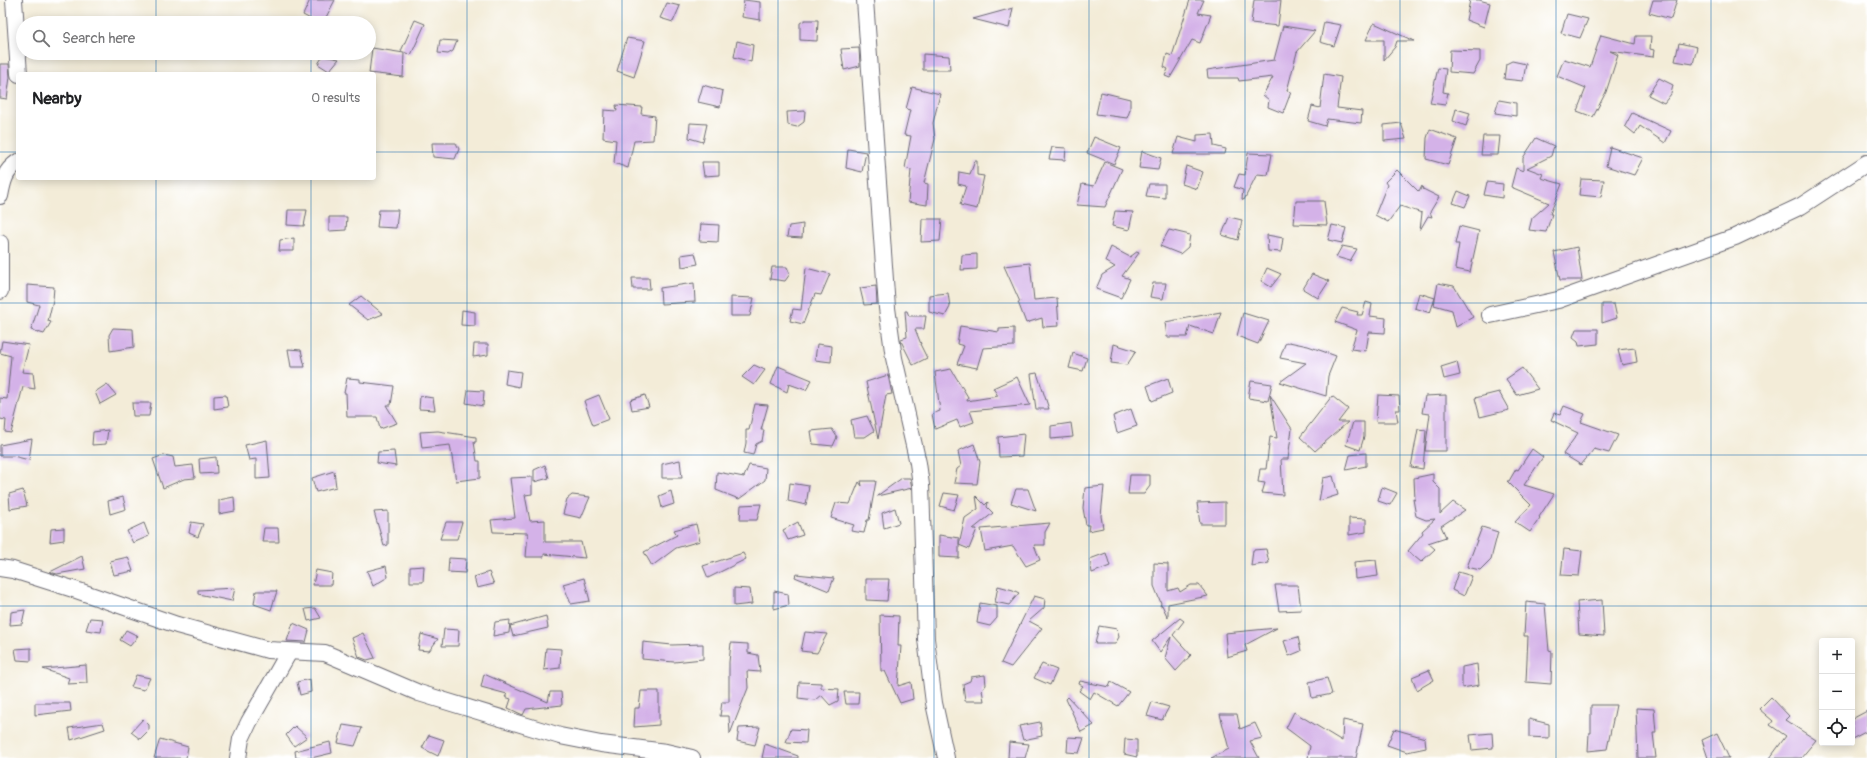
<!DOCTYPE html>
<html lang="en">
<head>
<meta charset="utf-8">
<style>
	:root { --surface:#fff; --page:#f6f6f6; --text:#202124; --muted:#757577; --line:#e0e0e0 }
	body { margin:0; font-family:Pangolin,sans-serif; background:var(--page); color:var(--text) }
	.controls { position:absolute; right:12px; bottom:12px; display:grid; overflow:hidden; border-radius:4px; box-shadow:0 2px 10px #0003 }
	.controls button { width:36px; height:36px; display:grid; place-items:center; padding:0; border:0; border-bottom:1px solid var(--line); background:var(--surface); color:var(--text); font:20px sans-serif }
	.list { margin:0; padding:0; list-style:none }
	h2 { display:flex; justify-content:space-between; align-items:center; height:52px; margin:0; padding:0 16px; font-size:17px }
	h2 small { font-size:13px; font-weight:400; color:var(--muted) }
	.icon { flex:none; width:22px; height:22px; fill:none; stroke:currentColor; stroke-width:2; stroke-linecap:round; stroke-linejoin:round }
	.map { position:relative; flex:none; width:1867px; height:758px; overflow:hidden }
	.search { position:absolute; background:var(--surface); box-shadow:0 2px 10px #0003; left:16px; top:16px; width:360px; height:44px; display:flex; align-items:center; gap:10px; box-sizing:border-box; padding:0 14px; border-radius:22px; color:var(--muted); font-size:15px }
	.panel { position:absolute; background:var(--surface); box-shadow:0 2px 10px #0003; left:16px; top:72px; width:360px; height:108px; border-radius:4px }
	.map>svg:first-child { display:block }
</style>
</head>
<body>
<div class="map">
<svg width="1867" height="758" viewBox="0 0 1867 758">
	<rect width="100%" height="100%" fill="#fff"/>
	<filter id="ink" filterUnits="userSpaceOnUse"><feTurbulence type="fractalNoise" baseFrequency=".025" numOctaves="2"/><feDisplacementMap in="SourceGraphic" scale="8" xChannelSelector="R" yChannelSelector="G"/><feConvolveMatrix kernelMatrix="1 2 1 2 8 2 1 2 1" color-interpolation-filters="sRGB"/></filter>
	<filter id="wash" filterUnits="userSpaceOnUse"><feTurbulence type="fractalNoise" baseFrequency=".012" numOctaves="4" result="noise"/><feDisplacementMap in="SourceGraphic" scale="16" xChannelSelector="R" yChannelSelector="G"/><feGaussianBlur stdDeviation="0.9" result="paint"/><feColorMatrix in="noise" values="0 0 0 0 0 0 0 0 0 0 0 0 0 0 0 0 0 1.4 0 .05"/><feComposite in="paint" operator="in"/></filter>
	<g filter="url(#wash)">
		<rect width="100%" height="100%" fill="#f3ecd8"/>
		<g id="blocks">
			<g fill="#d4b2e8">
				<path d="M310,0H335L323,23H318L303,15Z"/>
				<path d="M744,0L760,2V20L742,17Z"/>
				<path d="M1190,0H1204L1198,13L1211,15L1200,43L1192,40L1170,78L1165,76L1168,69L1164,67L1167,54L1172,56Z"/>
				<path d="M1254,0H1281L1278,26L1251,23Z"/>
				<path d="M1470,0H1479L1490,3L1484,27L1466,20Z"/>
				<path d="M1653,0H1677L1671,19L1649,13Z"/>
				<path d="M667,3L680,6L673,22L660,18Z"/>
				<path d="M1013,8L1009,28L973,19Z"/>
				<path d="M1567,14L1588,19L1580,38L1561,33Z"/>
				<path d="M415,20L425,24L411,55L401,51Z"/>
				<path d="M805,20H818L817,41L800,40V23Z"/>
				<path d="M1324,22L1341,25L1334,46L1320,42Z"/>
				<path d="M1374,23L1414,41H1397L1395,47L1384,60V40H1366Z"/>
				<path d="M1283,26L1315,31L1297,52L1287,91L1291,92L1283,113L1268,107L1269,100L1263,95L1273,77L1239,81L1238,78H1208L1207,70L1274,60Z"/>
				<path d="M1601,35L1635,44L1636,36H1651L1650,49L1654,50L1653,57L1610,51L1618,55L1606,92L1593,117L1577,111L1586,88L1557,76L1564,59L1590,67Z"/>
				<path d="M627,38L645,41L634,77L617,71Z"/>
				<path d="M440,40L457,41L453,51L448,54L438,53Z"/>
				<path d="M737,41L753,45L751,62L734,57Z"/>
				<path d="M1679,43L1697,47L1693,64L1675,61Z"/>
				<path d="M372,48L404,53L403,77L369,73Z"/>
				<path d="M859,48L860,66L844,70L841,49Z"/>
				<path d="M1450,50L1480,51V61L1473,74L1449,72Z"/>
				<path d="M923,54L949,56L950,70H923Z"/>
				<path d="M323,56L339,59L329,71L318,64Z"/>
				<path d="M1512,61L1526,64L1523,81L1504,79L1506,64Z"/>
				<path d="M0,64H9L10,77L7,99L0,98Z"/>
				<path d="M1438,68L1446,69L1443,92L1448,93L1445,105L1430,103Z"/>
				<path d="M1324,74L1341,77L1337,108L1362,111L1361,123L1327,119L1325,126L1308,121L1312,106L1320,108Z"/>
				<path d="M1659,78L1673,85L1671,94L1664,103L1648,95Z"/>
				<path d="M703,85L723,91L720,107L698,102Z"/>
				<path d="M912,87L940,94L933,123L935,139L924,183L928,184L927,205L908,202L911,170L905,168L911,136L904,135L910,110L906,109Z"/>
				<path d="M1101,92L1130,99V110L1127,118L1096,114Z"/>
				<path d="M1499,100L1516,103V116L1495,113Z"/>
				<path d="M616,105L642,107L641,114L655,116L653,140L634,141L628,168L614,163L616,140L603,138L604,110L617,111Z"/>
				<path d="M1456,109L1470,113L1466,126L1453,121Z"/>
				<path d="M805,111L804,122L797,127L788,125L787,112Z"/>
				<path d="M1632,113L1671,131L1665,143L1640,126L1635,134L1625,126Z"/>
				<path d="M690,123L707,124L703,142L689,138Z"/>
				<path d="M1401,123L1406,139L1384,141V125Z"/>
				<path d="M1430,129L1457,139L1448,165L1426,159L1427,138Z"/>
				<path d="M1213,134L1214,146L1226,149L1225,154H1173L1178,137L1197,142V135Z"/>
				<path d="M1483,136H1500L1498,155H1481Z"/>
				<path d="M1094,137L1121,148L1114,164L1087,153Z"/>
				<path d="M1536,138L1554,146L1551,156L1527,168L1543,174L1541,178L1562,184L1550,214H1552L1546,232L1529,230L1532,218L1549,203L1511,187L1516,168L1523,171V158Z"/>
				<path d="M432,143H456L459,149L455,159L433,157Z"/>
				<path d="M1052,147L1066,148L1065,160L1049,159Z"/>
				<path d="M1610,147L1643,158L1634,175L1606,166Z"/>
				<path d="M848,149L866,152L862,172L846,168Z"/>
				<path d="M1142,151L1161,158L1158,170L1139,168Z"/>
				<path d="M1248,153L1272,154L1268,175L1257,174L1244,200L1242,199L1243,190L1234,187L1239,174L1245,175Z"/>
				<path d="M975,161H977V175L984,176L977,209L960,205L966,186L958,184L959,172L970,174Z"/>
				<path d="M702,162H719V175L704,176Z"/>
				<path d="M1105,162L1122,169L1105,207L1077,205L1082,184L1094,186Z"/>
				<path d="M1186,166L1203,172L1197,189L1182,184Z"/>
				<path d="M1397,170L1419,192L1422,186L1423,190V189L1439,197L1430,212L1432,217L1428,216L1420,230L1422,213L1400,206L1388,222L1375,215L1387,185L1385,182Z"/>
				<path d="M1581,179L1604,180L1601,197L1579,195Z"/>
				<path d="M1487,182L1503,184L1502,198L1484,195Z"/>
				<path d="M1149,184H1165V198L1146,196Z"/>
				<path d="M1458,191L1470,196L1465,207L1453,203Z"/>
				<path d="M1296,201H1324L1327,225L1294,224Z"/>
				<path d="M288,210H307L304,226L287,225Z"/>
				<path d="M379,210H398L396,228L377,227Z"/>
				<path d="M1115,211L1133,212L1129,230L1112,226Z"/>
				<path d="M329,217H347L346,230L329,231Z"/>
				<path d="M1229,217L1242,220L1238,240L1222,235Z"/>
				<path d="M922,219H942L940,241L921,242Z"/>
				<path d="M701,224L719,225L718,242L699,241Z"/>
				<path d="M803,224L802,238L787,237L789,226Z"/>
				<path d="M1332,225L1346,228L1342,243L1328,240Z"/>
				<path d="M1459,226L1479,231L1470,272L1455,269L1459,244H1455Z"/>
				<path d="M1169,230L1190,235L1188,247L1180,254L1160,246Z"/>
				<path d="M1267,235L1283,238L1281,252L1268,251Z"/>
				<path d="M294,238V251H279L280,240Z"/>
				<path d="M1342,246L1357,249L1350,261L1336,257Z"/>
				<path d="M1111,247L1130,257L1138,251L1139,253L1122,276L1130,279L1121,298L1096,289L1102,275L1115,267L1105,261Z"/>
				<path d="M1577,247L1582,280H1560L1554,252Z"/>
				<path d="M695,253L698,264L682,267L681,255Z"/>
				<path d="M977,254V269L961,270L962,255Z"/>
				<path d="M1030,263L1034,300L1057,298L1059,326L1043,327L1042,318L1026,323L1018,302H1020L1004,266Z"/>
				<path d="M772,267H787L790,274L785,281L770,279Z"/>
				<path d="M806,268L830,274L821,295L815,294L803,324L790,321L793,309L801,310Z"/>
				<path d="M1267,268L1281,274L1271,287L1261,281Z"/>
				<path d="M1312,274L1329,281L1318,298L1303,289Z"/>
				<path d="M632,278H649L650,289H633Z"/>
				<path d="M694,283L695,302L661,304L660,288Z"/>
				<path d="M1153,283H1166L1163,299L1150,297Z"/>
				<path d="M1438,283L1454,286L1473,317L1456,327L1452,310L1434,305Z"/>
				<path d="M27,285L54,287L53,300L48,321L51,322L44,334L31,330L39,305L27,302Z"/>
				<path d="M876,286L877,304L864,305L860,288Z"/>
				<path d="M948,293L950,307L945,316L929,312V295Z"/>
				<path d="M1419,293L1435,298L1430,313L1415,308Z"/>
				<path d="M361,296L383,314L368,320L349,305Z"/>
				<path d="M731,297L754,298L750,316H731Z"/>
				<path d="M1366,302L1372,304L1370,316L1386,318L1385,333L1369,332L1366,351L1351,349L1357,330L1335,322L1342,308L1358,312L1357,315H1362Z"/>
				<path d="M1602,304H1614L1617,318L1602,323Z"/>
				<path d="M462,310L475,312V326L461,325Z"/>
				<path d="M905,311H907L909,316H926L924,329H915L921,344H920L927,358L913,365L901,341V339L907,337Z"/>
				<path d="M1221,312L1214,334L1190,326L1187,337H1167L1165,322Z"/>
				<path d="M1243,313L1269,321L1258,344L1237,336Z"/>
				<path d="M960,326L999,332V329L1014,328V346L983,348L977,368L957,364L964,346L957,344Z"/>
				<path d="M113,328L133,329L134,347L110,351L109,335Z"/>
				<path d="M1576,329H1598V344L1579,346L1578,341L1573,337Z"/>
				<path d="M2,341L29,345L22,372L33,373L35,389L23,387L11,433L5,432L6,420L0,419V398L7,399L11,356L0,353Z"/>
				<path d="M1289,342L1308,346L1336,356L1328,376L1326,396L1280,382L1306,363L1280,358L1285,344Z"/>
				<path d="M474,344H488V355L473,357Z"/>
				<path d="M817,344L832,346L831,362L815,360Z"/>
				<path d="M1114,344L1136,351L1127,365L1111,363Z"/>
				<path d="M1635,348L1637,362L1622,365L1618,350Z"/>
				<path d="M288,349L301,350L305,367H291Z"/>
				<path d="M1073,353L1087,358L1083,371L1069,368Z"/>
				<path d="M1457,362L1460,375L1444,379L1441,367Z"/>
				<path d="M754,365L765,370L754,385L742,377Z"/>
				<path d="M778,366L812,380L806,390L789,384L787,392L771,384Z"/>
				<path d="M1522,368L1538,389L1517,395L1506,379Z"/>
				<path d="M951,369L968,397L967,401L998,396L993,388L1017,377L1030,405L970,411L974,422L960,427L957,420L935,429L932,414L940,411L935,372Z"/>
				<path d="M507,370L521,372L519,387L505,384Z"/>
				<path d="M1037,373L1049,409H1036L1031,374Z"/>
				<path d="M888,375L892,394L886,395L878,439L866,382Z"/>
				<path d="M347,378L360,379V382L394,386L391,405H386L397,423L380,429L377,417H347L346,393H344Z"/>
				<path d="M1168,378L1172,393L1152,401L1147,386Z"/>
				<path d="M1251,381L1272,384L1268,401L1248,398Z"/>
				<path d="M107,384L116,395L100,404L95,392Z"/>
				<path d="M468,390L484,391L483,406L466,403Z"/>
				<path d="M1499,392L1509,410L1480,417L1475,398Z"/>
				<path d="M226,395L228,407L214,409V396Z"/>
				<path d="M599,395L609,419L593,425L584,401Z"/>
				<path d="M645,395L649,407L632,410L630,400Z"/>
				<path d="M1270,395L1292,429L1288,459H1281L1283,495L1262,493L1265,483L1258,482L1260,469H1266L1270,437L1277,438Z"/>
				<path d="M1378,395L1399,396L1400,410H1396L1398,422H1376Z"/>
				<path d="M1446,395V451H1425L1430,414L1422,413L1425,396Z"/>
				<path d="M420,396L433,398L435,410L419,409Z"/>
				<path d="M1332,396L1348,409L1338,422H1348L1315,451L1300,437Z"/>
				<path d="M132,403H151L149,416H133Z"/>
				<path d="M755,404L768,405L761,430H764L762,441L756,444L753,455L744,453L746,443V430H749Z"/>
				<path d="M1564,406L1585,414L1581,422L1618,435L1609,453L1594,449L1581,465L1563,454L1578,433L1551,420L1554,413L1560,415Z"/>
				<path d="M1131,409L1137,426L1117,433L1113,416Z"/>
				<path d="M867,416L874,431L865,437H854L851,420Z"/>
				<path d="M1353,422H1364V437L1360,450L1346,445Z"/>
				<path d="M1071,423L1073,437L1051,439V426Z"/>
				<path d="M832,429L837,437L833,446L813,444L811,431Z"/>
				<path d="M1418,429L1426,430L1423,469L1411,467Z"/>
				<path d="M108,430L106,444L92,445L93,432Z"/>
				<path d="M438,431L476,437V442H474L477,461H480V478L456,481L450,445L422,448L420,432Z"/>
				<path d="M1024,434L1022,456L999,457L998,437Z"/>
				<path d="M32,439L29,460L13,456H0V445Z"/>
				<path d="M267,440L270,478L256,479V459L249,460L245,445Z"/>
				<path d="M974,444L980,462L977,484L954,483L957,469L961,466L958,451Z"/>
				<path d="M1532,449L1543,457L1524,485L1554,494L1539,517L1540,518L1530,532L1515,522L1531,505L1507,481H1509L1516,469L1518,470Z"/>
				<path d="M394,451L396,466L377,463L378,452Z"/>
				<path d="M1366,453V466L1346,470L1350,455Z"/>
				<path d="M164,455L173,457L175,467L193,465L195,478L184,479L163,488L153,459Z"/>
				<path d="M216,457L217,473L200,474L199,459Z"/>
				<path d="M680,460L682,478H662V464Z"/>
				<path d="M545,465L549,478L534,482V470Z"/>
				<path d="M749,465L766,468L765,480L739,499L716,490L717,472L744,477Z"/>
				<path d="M334,471L336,487L316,492L312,478Z"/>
				<path d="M1433,474V482L1440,489V514L1453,502L1465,510L1441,526L1446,537L1428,543L1435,549L1421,562L1408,551L1423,533L1422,531L1435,519L1426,520L1416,516L1413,499L1415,500L1414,478Z"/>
				<path d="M1130,475H1150V486L1144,494H1128Z"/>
				<path d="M1333,476L1338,495L1319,501L1323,478Z"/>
				<path d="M532,477V494L525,495L530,521L545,520V542H581L585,558L544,554V557H526L528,533L493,532L491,520L515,518L510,478Z"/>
				<path d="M902,478H910L912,488L877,496Z"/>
				<path d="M861,481H876L869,520H867L864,533L851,531L854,525L831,518L836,503L850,504L859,482L862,486Z"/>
				<path d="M790,483L809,486L806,505L788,501Z"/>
				<path d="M1104,486L1101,516L1103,528L1088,531L1089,525H1086L1083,508L1085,488Z"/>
				<path d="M1382,487L1397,493L1390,505L1378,501Z"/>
				<path d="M1016,489H1028L1036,511L1011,503Z"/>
				<path d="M23,490L27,506L10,509L9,494Z"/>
				<path d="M671,491L674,504L662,508L659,496Z"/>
				<path d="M944,493L959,495L954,510L940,506Z"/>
				<path d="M572,495L590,497L581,518L563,514L567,499Z"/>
				<path d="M976,496L985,505L988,502L987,507L993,513L973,529H977L969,549L959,545L965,518L978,509Z"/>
				<path d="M123,497L126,509L110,514L108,501Z"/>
				<path d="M234,497L235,511L219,514V500Z"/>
				<path d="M1225,502V524H1200L1197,503Z"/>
				<path d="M761,504L757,520H740L741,505Z"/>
				<path d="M895,508L899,523L884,528L882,513Z"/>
				<path d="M388,511V545L384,546L374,512Z"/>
				<path d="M1349,518L1366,519V532L1349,535Z"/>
				<path d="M191,522L203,524L198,537L189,533Z"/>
				<path d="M446,522H462L457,539H440Z"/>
				<path d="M798,522L803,535L788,540L783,530Z"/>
				<path d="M144,523L149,536L133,543L127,531Z"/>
				<path d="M1050,523L1045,532V545H1034L1040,560L1026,566L1013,546L985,551L981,529Z"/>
				<path d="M696,524L700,541L676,548L652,566L644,552L677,535L674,530Z"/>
				<path d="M1482,527L1498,532L1491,559L1480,570L1467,567Z"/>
				<path d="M64,528V540L50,542L51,529Z"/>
				<path d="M264,528H278L279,542H262Z"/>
				<path d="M939,535L959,538V558L939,557Z"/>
				<path d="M1266,549L1269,563L1251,566L1253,550Z"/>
				<path d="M1564,549L1582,551L1579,576L1561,575Z"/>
				<path d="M743,553L746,559L708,578L703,566Z"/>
				<path d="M1106,553L1110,566L1092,573L1090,559Z"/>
				<path d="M82,556L85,569L57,574L50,572Z"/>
				<path d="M128,557L133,571L114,575L110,561Z"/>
				<path d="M449,558L466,559L465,573L448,572Z"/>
				<path d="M1376,560L1378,576L1355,579L1354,562Z"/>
				<path d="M1154,563L1168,564V591L1178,588L1180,592L1191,585H1199L1208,596L1168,604V618L1162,605L1160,606L1161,603L1154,586Z"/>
				<path d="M386,566L388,577L373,586L367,571Z"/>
				<path d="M424,566L423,582H410V567Z"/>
				<path d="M316,570L332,573L331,585H313Z"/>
				<path d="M489,572L494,584L477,588L474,577Z"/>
				<path d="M1458,572L1472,576L1464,596L1452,590Z"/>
				<path d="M796,574L834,578L829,591L795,577Z"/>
				<path d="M584,578L590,601L571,604L563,584Z"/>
				<path d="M866,579H889L887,601L866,600Z"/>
				<path d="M1275,585H1298L1301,610L1279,611Z"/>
				<path d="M998,586L1013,590L1019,593L1009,605L995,602Z"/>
				<path d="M235,588L232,601L198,594V590Z"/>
				<path d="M734,588L750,589L752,604L734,606Z"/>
				<path d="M256,591H277L271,610L254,604Z"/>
				<path d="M774,591L788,594L789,605L774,609Z"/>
				<path d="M1034,596L1045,599L1044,608L1029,621L1042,628L1011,667L1001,663Z"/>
				<path d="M1602,600L1604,636L1579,634L1577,602Z"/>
				<path d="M1526,602L1545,604L1549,651L1552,652L1551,684L1526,682L1528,636H1524Z"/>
				<path d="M980,603L997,606V618L990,626L977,623Z"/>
				<path d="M315,608L321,618L308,621L305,609Z"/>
				<path d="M25,610L22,624L10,625L11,612Z"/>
				<path d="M880,615L899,616L898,646H901L898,686L911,682L913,699L900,703L885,671H881Z"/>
				<path d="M546,616L548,628L513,636L510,626Z"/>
				<path d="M90,618L103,619L101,632L86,630Z"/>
				<path d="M1180,618L1184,621L1173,635L1191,655L1176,671L1165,658L1171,637L1160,652L1152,641Z"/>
				<path d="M510,620L509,633L493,636L495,622Z"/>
				<path d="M293,623L309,630L306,642L287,641Z"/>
				<path d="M1099,626L1117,629L1119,637L1115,644H1095Z"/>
				<path d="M1277,628L1245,645L1247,651L1227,657L1225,633Z"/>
				<path d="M444,629L459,630L458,646H442Z"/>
				<path d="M126,630L138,636L130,646L120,640Z"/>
				<path d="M805,632L827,634L817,653L801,651Z"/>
				<path d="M363,633L375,658L367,660L359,657L352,638Z"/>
				<path d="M421,634L438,639L429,651L418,650Z"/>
				<path d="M1298,637L1301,651L1289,656L1284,641Z"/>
				<path d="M643,642L672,645L703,644V659L674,662L642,659Z"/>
				<path d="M731,643L748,644V653L758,655L760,672L747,671L748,688L730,734L729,716H720L722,702H729V662Z"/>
				<path d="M31,648V661L17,660L15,649Z"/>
				<path d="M546,648L561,649L560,668L544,670Z"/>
				<path d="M1042,664L1057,670L1050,685L1034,678Z"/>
				<path d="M1477,664L1479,685L1462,688V667Z"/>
				<path d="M86,665L87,683L67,684L69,678L43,669Z"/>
				<path d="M1429,670L1434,680L1417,690L1412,677Z"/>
				<path d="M484,674L548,702L550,692H561L562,705L526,709L523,715L508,708L511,699L505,697L507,694L481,687Z"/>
				<path d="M136,675L150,678L144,690L131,687Z"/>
				<path d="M985,675L986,685L982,690L984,701H965L963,684L970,681L971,677Z"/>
				<path d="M1327,678L1332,694L1312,698L1309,682Z"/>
				<path d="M310,679L311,692L300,695L297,682Z"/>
				<path d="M1080,681L1109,687L1111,682L1129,692L1118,706L1094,692L1090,699L1079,691L1083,686L1079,684Z"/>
				<path d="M799,682L821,683V688L839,689L838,701L830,705L821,695L815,700L798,698Z"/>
				<path d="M641,691H659V725L634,727L635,708H639Z"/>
				<path d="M844,692H859L858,704H846Z"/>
				<path d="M1068,697L1094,725L1081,732L1066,699Z"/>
				<path d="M1771,697L1789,716L1785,720L1816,740L1801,758H1770L1786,736L1770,725L1773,721L1759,709Z"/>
				<path d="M1152,702L1169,707L1162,720L1147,716Z"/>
				<path d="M35,703H70L71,711L35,715Z"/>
				<path d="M1591,705H1616L1607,749L1588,751L1589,733H1591Z"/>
				<path d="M1636,708L1654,709L1656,733H1653L1656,758H1638Z"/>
				<path d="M1867,711V731L1852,739V719Z"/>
				<path d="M1294,712L1342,741L1343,720L1363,724L1356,758H1308L1310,746L1286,728Z"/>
				<path d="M1220,714H1237L1240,729L1255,723L1262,738L1250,741L1259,758H1211L1229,749Z"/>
				<path d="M143,719L149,725V730L140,739L131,732Z"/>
				<path d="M1529,719L1549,724V738L1529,737Z"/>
				<path d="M1040,722L1042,736L1023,740L1019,726Z"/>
				<path d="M103,723L105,729L71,740L69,728Z"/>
				<path d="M343,725L362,728L355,746L338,743Z"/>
				<path d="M295,726L307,737L294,746L286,735Z"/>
				<path d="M760,727L755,745L737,741L739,728Z"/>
				<path d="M791,729L807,730L806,743L786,742Z"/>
				<path d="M1394,729L1425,738L1426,748L1407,752L1387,745Z"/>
				<path d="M1492,733L1493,748L1472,750L1470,735Z"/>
				<path d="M1717,733L1729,758H1708L1702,740Z"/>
				<path d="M429,735L444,740L438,756L422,748Z"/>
				<path d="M1068,737L1084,738L1079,753L1067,752Z"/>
				<path d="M160,739L188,747L186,758H154Z"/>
				<path d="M1125,739L1137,740V757L1124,754Z"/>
				<path d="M330,742L332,753L311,758H296L295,751Z"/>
				<path d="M1009,742L1029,744L1025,758H1008Z"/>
				<path d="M765,744L798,756V758H762Z"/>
			</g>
		</g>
	</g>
	<g filter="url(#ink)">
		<use href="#blocks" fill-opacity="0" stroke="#6b6972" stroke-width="1"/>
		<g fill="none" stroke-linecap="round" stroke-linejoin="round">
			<g stroke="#6b6972" stroke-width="18">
				<g id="street">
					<path d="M14,0L19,74"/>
					<path d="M865,0L887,308L894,358L918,463L921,485L926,639L934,703L946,758"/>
					<path d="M0,196C3,180 5,171 18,162"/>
					<path d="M0,243V291"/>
					<path d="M1490,315L1558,300L1735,237L1801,206L1867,163"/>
					<path d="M0,568L13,570L79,591L177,625L268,650L325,653L419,693L560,736L601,744L666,752L692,758"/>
					<path d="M238,758L241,739L249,722L289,652"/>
				</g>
			</g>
			<use href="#street" stroke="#fff" stroke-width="16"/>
		</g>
	</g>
	<path fill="none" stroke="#1f6fb2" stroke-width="1" stroke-opacity="0.55" d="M156,0V23M311,0V23M467,0V758M622,0V758M778,0V758M934,0V758M1089,0V758M1245,0V758M1400,0V758M1556,0V758M1711,0V758M156,53V74M311,53V74M0,152H18M374,152H1867M156,178V758M311,178V758M0,303H1867M0,455H1867M0,606H1867"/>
</svg>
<div class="controls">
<button>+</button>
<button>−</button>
<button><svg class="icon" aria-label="locate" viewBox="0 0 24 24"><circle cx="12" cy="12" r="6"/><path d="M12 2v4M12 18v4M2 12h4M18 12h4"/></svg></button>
</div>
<div class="search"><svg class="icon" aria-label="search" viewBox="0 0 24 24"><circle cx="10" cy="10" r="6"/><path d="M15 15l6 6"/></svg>Search here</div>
<section class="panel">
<h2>Nearby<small>0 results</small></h2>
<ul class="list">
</ul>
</section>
</div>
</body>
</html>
